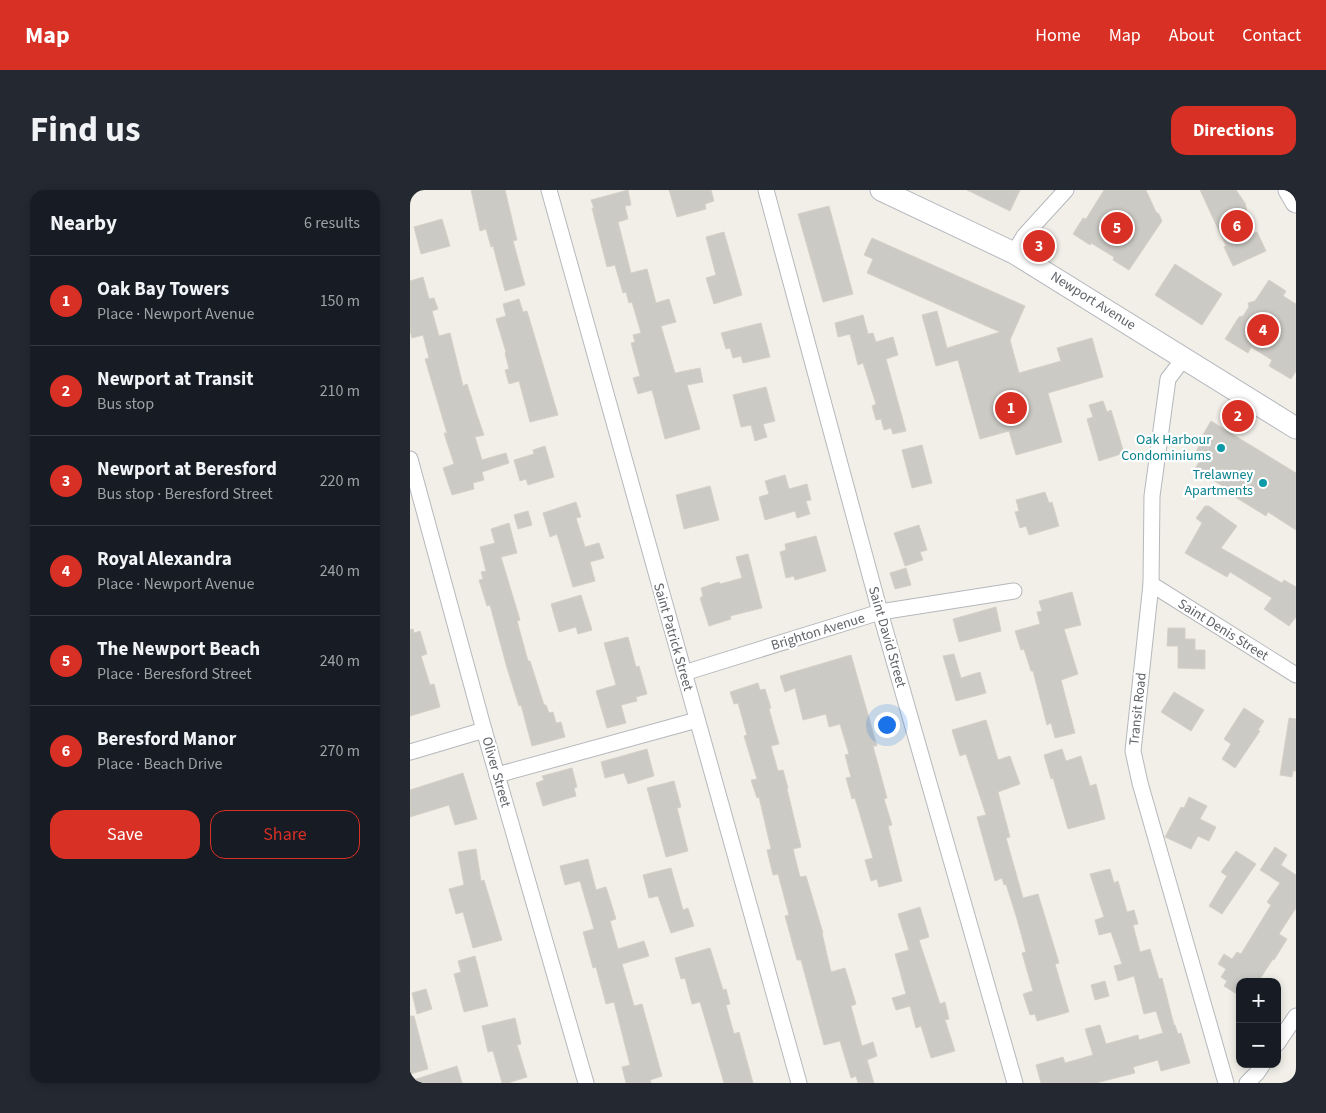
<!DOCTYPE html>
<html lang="en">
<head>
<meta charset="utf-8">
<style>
	:root { --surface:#171b24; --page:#242831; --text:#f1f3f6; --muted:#9ea1a6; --line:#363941; --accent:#d93025 }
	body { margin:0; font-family:"Source Sans 3",sans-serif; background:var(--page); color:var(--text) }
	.controls { position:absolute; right:15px; bottom:15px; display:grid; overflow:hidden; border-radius:10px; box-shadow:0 2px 8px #0003 }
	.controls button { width:45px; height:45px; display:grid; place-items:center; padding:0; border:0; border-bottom:1px solid var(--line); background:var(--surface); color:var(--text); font:25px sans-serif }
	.you { position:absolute; left:476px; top:534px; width:18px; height:18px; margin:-12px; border:4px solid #fff; border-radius:50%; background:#1a73e8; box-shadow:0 0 0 8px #1a73e833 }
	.badge { display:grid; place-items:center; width:32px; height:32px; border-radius:50%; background:var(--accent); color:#fff; font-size:16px; font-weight:700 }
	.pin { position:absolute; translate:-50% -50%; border:2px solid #fff; box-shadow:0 1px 5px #0006 }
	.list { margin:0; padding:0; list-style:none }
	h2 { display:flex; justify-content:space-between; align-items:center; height:65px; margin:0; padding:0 20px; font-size:21px }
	h2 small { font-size:16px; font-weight:400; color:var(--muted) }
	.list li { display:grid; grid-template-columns:32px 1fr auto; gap:15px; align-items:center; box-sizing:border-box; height:90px; padding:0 20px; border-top:1px solid var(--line) }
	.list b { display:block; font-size:19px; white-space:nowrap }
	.list p { margin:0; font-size:16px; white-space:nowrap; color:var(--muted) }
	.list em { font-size:16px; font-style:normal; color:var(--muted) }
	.actions { display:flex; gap:10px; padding:15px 20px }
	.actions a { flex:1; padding:11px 0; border:1px solid var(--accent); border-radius:15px; text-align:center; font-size:18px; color:var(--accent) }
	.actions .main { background:var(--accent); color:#fff }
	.map { position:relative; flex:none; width:886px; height:893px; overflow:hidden; border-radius:15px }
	header { display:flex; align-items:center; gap:30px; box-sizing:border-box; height:70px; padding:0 25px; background:var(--accent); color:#fff }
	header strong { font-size:24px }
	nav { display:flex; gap:28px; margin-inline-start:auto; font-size:18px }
	.intro { display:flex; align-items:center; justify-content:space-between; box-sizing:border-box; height:120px; padding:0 30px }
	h1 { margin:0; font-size:35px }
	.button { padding:12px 22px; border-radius:15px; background:var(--accent); color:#fff; font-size:18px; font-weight:700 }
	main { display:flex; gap:30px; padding:0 30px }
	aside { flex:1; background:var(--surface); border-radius:15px; box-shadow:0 2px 8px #0003 }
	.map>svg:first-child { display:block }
</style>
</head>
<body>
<header>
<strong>Map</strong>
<nav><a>Home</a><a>Map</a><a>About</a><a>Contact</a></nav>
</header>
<div class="intro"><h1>Find us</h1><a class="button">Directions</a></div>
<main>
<aside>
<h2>Nearby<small>6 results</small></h2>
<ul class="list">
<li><span class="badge">1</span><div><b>Oak Bay Towers</b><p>Place · Newport Avenue</p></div><em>150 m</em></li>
<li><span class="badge">2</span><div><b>Newport at Transit</b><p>Bus stop</p></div><em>210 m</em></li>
<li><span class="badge">3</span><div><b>Newport at Beresford</b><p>Bus stop · Beresford Street</p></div><em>220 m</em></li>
<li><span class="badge">4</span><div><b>Royal Alexandra</b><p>Place · Newport Avenue</p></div><em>240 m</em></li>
<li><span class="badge">5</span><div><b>The Newport Beach</b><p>Place · Beresford Street</p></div><em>240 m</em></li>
<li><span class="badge">6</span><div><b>Beresford Manor</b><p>Place · Beach Drive</p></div><em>270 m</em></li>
</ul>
<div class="actions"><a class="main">Save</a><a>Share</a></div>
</aside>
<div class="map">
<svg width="886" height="893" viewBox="0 0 886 893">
	<rect width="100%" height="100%" fill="#f1efe8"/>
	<g fill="#cccac5" stroke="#d6d1c6">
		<path d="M61,0H95L107,50L103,51L115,95L95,101L83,56L81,57L76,39L70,41Z"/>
		<path d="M218,0L221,15L215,16L218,29L208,32L221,83L237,79L246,113L259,109L266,132L251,136L265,183L290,178L293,192L277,195L290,239L255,249L242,200L228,204L223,188L230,186L221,153L225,152L223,145L231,143L222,112L219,113L216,102L213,103L205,75L197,77L182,18H184L181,10Z"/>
		<path d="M259,0H301L304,11L295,14L296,19L267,27Z"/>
		<path d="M557,0H610L600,21Z"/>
		<path d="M694,0H736L746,22L749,24L752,31L719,80L703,70L704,67L681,53L680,55L663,44L673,28L676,29Z"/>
		<path d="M790,0H826L835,13L842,44L847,42L856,61L823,76L814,57L816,56Z"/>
		<path d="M419,16L443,104L413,112L388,24Z"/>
		<path d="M32,29L40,56L11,64L4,37Z"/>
		<path d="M314,42L332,105L304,114L296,88L306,85L296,47Z"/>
		<path d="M462,48L615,116L600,150L609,183L651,171L647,158L682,148L693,187L638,203L652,252L606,265L599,241L570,249L548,170L526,176L512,125L527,121L537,158L590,142L457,83L463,69L454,65Z"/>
		<path d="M765,74L812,104L792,135L745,105Z"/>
		<path d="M13,87L19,109L24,108L28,119L22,121L29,146L40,143L53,196L57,194L67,225L74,245L65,247L72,270L96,263L99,273L72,282L74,290L63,293L64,299L42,305L33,278L44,274L34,243H37L15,169L19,168L13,145L2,148L0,140V91Z"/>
		<path d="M859,90L876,101L873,106L886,114V181L881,189L859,176L862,170L841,157L838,163L815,149L829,127L833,126L839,117L838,113L845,111Z"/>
		<path d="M109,109L113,122L117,121L148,225L120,232L109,191L99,194L95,180L99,179L95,163L96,162L86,129L96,126L93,114Z"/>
		<path d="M453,125L458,144L463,143L466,152L483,147L488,165L476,169L496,241L483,244L481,238L474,240L471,229L466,230L462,216L466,214L453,173L448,175L440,144L428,147L425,133Z"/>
		<path d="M351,133L360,167L333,173L331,166L323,168L320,158L316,159L311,143Z"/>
		<path d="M356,197L365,231L353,234L357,247L345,251L341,235L331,237L323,205Z"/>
		<path d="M693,211L697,222L701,220L714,263L689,271L677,229L683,227L679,215Z"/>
		<path d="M801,231L886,283V340L858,322L856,326L822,305L824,303L785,279L789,272L786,270L789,266L785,263L793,249L791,248Z"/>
		<path d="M512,255L522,293L502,298L492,260Z"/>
		<path d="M135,256L144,287L118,295L116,289L110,291L104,270L124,264L123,260Z"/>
		<path d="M375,285L379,299L397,294L401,310L396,311L400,324L387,328L385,321L355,330L349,307L359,304L355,291Z"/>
		<path d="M300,296L309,330L274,339L266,305Z"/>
		<path d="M635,302L639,313L642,312L649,336L619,345L616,336L610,338L605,322L609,321L606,310Z"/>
		<path d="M166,312L171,327L166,328L175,357L189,353L194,368L180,372L185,391L163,397L147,344L140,347L133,323Z"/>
		<path d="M795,316H799L827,336L811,358L872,393L874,390L886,397V427L879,436L854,419L862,408L820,382L817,387L775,363L792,333L786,328Z"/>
		<path d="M118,321L122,335L108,339L104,325Z"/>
		<path d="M99,333L107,363L91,367L110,430L107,431L118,471H120L134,515H136L139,523L143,522L146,533L151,532L155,547L122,556L111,515L109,516L97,478L80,415L77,416L69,390L73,389L71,382L76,381L70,357L85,353L81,339Z"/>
		<path d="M509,335L517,360L510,362L513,370L495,376L484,343Z"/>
		<path d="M406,346L416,381L385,390L384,386L376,388L370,362L376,360L375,354Z"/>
		<path d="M338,364L352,418L320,426L321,429L299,436L290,408L293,406L291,398L309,392L310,394L332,388L326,367Z"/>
		<path d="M496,378L501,395L485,399L480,383Z"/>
		<path d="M662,402L671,435L654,439L668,484L651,490L665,543L645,548L641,533L637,535L623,481H621L614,459L611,460L605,441L630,434L627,422L632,421L629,411Z"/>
		<path d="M171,405L182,440L168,444L166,437L149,442L141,414Z"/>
		<path d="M586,417L591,441L549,452L543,429Z"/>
		<path d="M758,438H775V449H785V460H795V479L768,478V456H757Z"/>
		<path d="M3,439L4,443L10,441L17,464L11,466L20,495L24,494L30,517L0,526V440Z"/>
		<path d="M218,447L226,477L229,476L237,504L226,507L227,511L211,515L216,533L197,538L186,501L206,495L194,453Z"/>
		<path d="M544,464L551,488L570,482L576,503L546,511L533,466Z"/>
		<path d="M441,465L467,556H463L477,608L474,609L482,635L478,636L492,691L469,697L467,689L461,691L455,670L463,668L445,608L442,609L436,588L441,587L435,565L439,564L430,534L419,537L416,524L393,530L385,498L375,502L370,486Z"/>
		<path d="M348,493L350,500L355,499L361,518L359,519L369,554L361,556L368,581L373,580L378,598L377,599L391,657L383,659L390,687L396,686L413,743H412L421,782L435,778L446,814L441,816L452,856L463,852L467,866L457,870L464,893H448L446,886L441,888L430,851L414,855L391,770H387L375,726L379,725L368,684L363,685L357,660L361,659L349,607L347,608L341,590L347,589L334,546L337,545L328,513L324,514L320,502Z"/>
		<path d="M764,502L794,520L781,541L751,522Z"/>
		<path d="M834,518L854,531L848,540L850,541L825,578L812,569L821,554L814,549Z"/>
		<path d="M879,528L886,529V581H883L882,587L870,585Z"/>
		<path d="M576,530L588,570L600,566L610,594L588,602L600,647L596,648L613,708L628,704L649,773L645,774L659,822L627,831L625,824L620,825L613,804L623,801L612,763L616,762L607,729L596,694L594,695L592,688L585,691L567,627L576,625L556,564L550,566L542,540Z"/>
		<path d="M237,559L244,586L218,594L214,583L195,588L191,572Z"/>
		<path d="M652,559L656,571L671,566L680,596L686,594L695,629L658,639L643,588L641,589L634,565Z"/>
		<path d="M162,578L167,597L164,598L166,606L133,616L126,593L134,590L132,586Z"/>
		<path d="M53,583L67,629L45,635L39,615L0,627V600Z"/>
		<path d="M264,591L271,617L267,618L278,661L256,667L237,598Z"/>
		<path d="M779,607L797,616L790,629L806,637L799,651L788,646L781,659L755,647L771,617L774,618Z"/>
		<path d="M865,657L877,665L871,675L886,685V718L869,744L877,749L864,770L863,769L848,792H830V806L814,796L817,791L811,787L816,779L808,774L814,764L822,769L827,762L831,764L861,715L857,712L870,693L850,680Z"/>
		<path d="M66,659L71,691L74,690L92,750L63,758L53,722L46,724L39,699L54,695L48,662Z"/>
		<path d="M826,661L846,674L812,724L799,716L817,686L811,682Z"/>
		<path d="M178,669L186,700L196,697L206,729L200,731L208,759L234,751L239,766L212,774L224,816L232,814L252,886L240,890L241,893H216L212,877L220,875L204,812L196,814L186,777L183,778L173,742L184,739L170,691L155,695L150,676Z"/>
		<path d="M261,678L273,720L278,718L284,736L261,743L248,706L239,708L233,685Z"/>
		<path d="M700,679L704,693L708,691L717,722L724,720L728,734L723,735L730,762L740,759L749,789L752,788L764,835H765L768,844L771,843L780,873L751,881L748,870L723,877L725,883L686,893H631L626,875L653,867L655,873L683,865L675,839L690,835L696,854L728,845L729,850L753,843L746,821L734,824L724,786L708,791L704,776L712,774L701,742L689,745L685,730L694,727L680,684Z"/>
		<path d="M510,717L519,747L509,750L530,814L535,812L539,829L535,830L545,861L521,868L511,836L506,838L500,816L486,820L482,808L496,804L485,764L499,760L488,724Z"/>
		<path d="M300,758L313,800L316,799L320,814L316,815L324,844L329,842L343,893H314L290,812L282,814L275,788L271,789L265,768Z"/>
		<path d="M65,766L78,816L54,822L44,784L51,782L48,771Z"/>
		<path d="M695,791L699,806L685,810L681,795Z"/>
		<path d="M16,799L22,819L7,824L2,803Z"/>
		<path d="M0,826H4L18,879L0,884Z"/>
		<path d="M105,828L111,854L107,855L117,887L98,893H92L83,861L78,862L72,836Z"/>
		<path d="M47,876L52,893H3V890Z"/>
	</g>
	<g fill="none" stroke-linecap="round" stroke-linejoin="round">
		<g stroke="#b5b8bc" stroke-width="17">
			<g id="street">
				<path d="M139,0L389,893"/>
				<path d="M356,0L470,422L605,893"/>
				<path d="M604,63L614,46L656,0"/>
				<path d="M774,168L758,189L742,306L741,394L723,561L730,593L816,893"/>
				<path d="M0,269L74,540L176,893"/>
				<path d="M741,394L886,485"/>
				<path d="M274,483L470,422L604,401"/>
				<path d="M0,562L74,540"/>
				<path d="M87,585L287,530"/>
				<path d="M867,854L886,826"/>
				<path d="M837,893L847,883L853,874"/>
			</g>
		</g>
		<g stroke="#b6babf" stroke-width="23">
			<g id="secondary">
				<path d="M471,0L604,63L886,238"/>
				<path d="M879,0L886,12"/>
			</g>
		</g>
		<use href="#street" stroke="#fff" stroke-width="15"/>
		<use href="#secondary" stroke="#fff" stroke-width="21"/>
	</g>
	<g fill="#0f9aa8" stroke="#fff" stroke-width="2">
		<circle cx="811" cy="258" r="5"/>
		<circle cx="853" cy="293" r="5"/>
	</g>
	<g text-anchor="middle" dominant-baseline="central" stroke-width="4.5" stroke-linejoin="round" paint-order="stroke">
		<g font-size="14" fill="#5f6368" stroke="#fff">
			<text transform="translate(683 111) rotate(32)">Newport Avenue</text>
			<text transform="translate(813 440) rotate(32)">Saint Denis Street</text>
			<text transform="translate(408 442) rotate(-17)">Brighton Avenue</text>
			<text transform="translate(263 447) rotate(74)">Saint Patrick Street</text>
			<text transform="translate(477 447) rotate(74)">Saint David Street</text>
			<text transform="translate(728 519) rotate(-84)">Transit Road</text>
			<text transform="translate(86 582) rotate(74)">Oliver Street</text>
		</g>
		<g font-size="14" fill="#0d838f" stroke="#fff" text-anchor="end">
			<text x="801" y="250">Oak Harbour<tspan x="801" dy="16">Condominiums</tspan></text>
			<text x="843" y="285">Trelawney<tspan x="843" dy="16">Apartments</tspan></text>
		</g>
	</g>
</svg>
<div class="controls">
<button>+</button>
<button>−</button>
</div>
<div class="you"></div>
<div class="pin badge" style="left:601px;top:218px">1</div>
<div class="pin badge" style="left:828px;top:226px">2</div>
<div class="pin badge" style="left:629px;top:56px">3</div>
<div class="pin badge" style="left:853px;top:140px">4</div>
<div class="pin badge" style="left:707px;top:38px">5</div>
<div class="pin badge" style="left:827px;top:36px">6</div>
</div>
</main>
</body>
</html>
